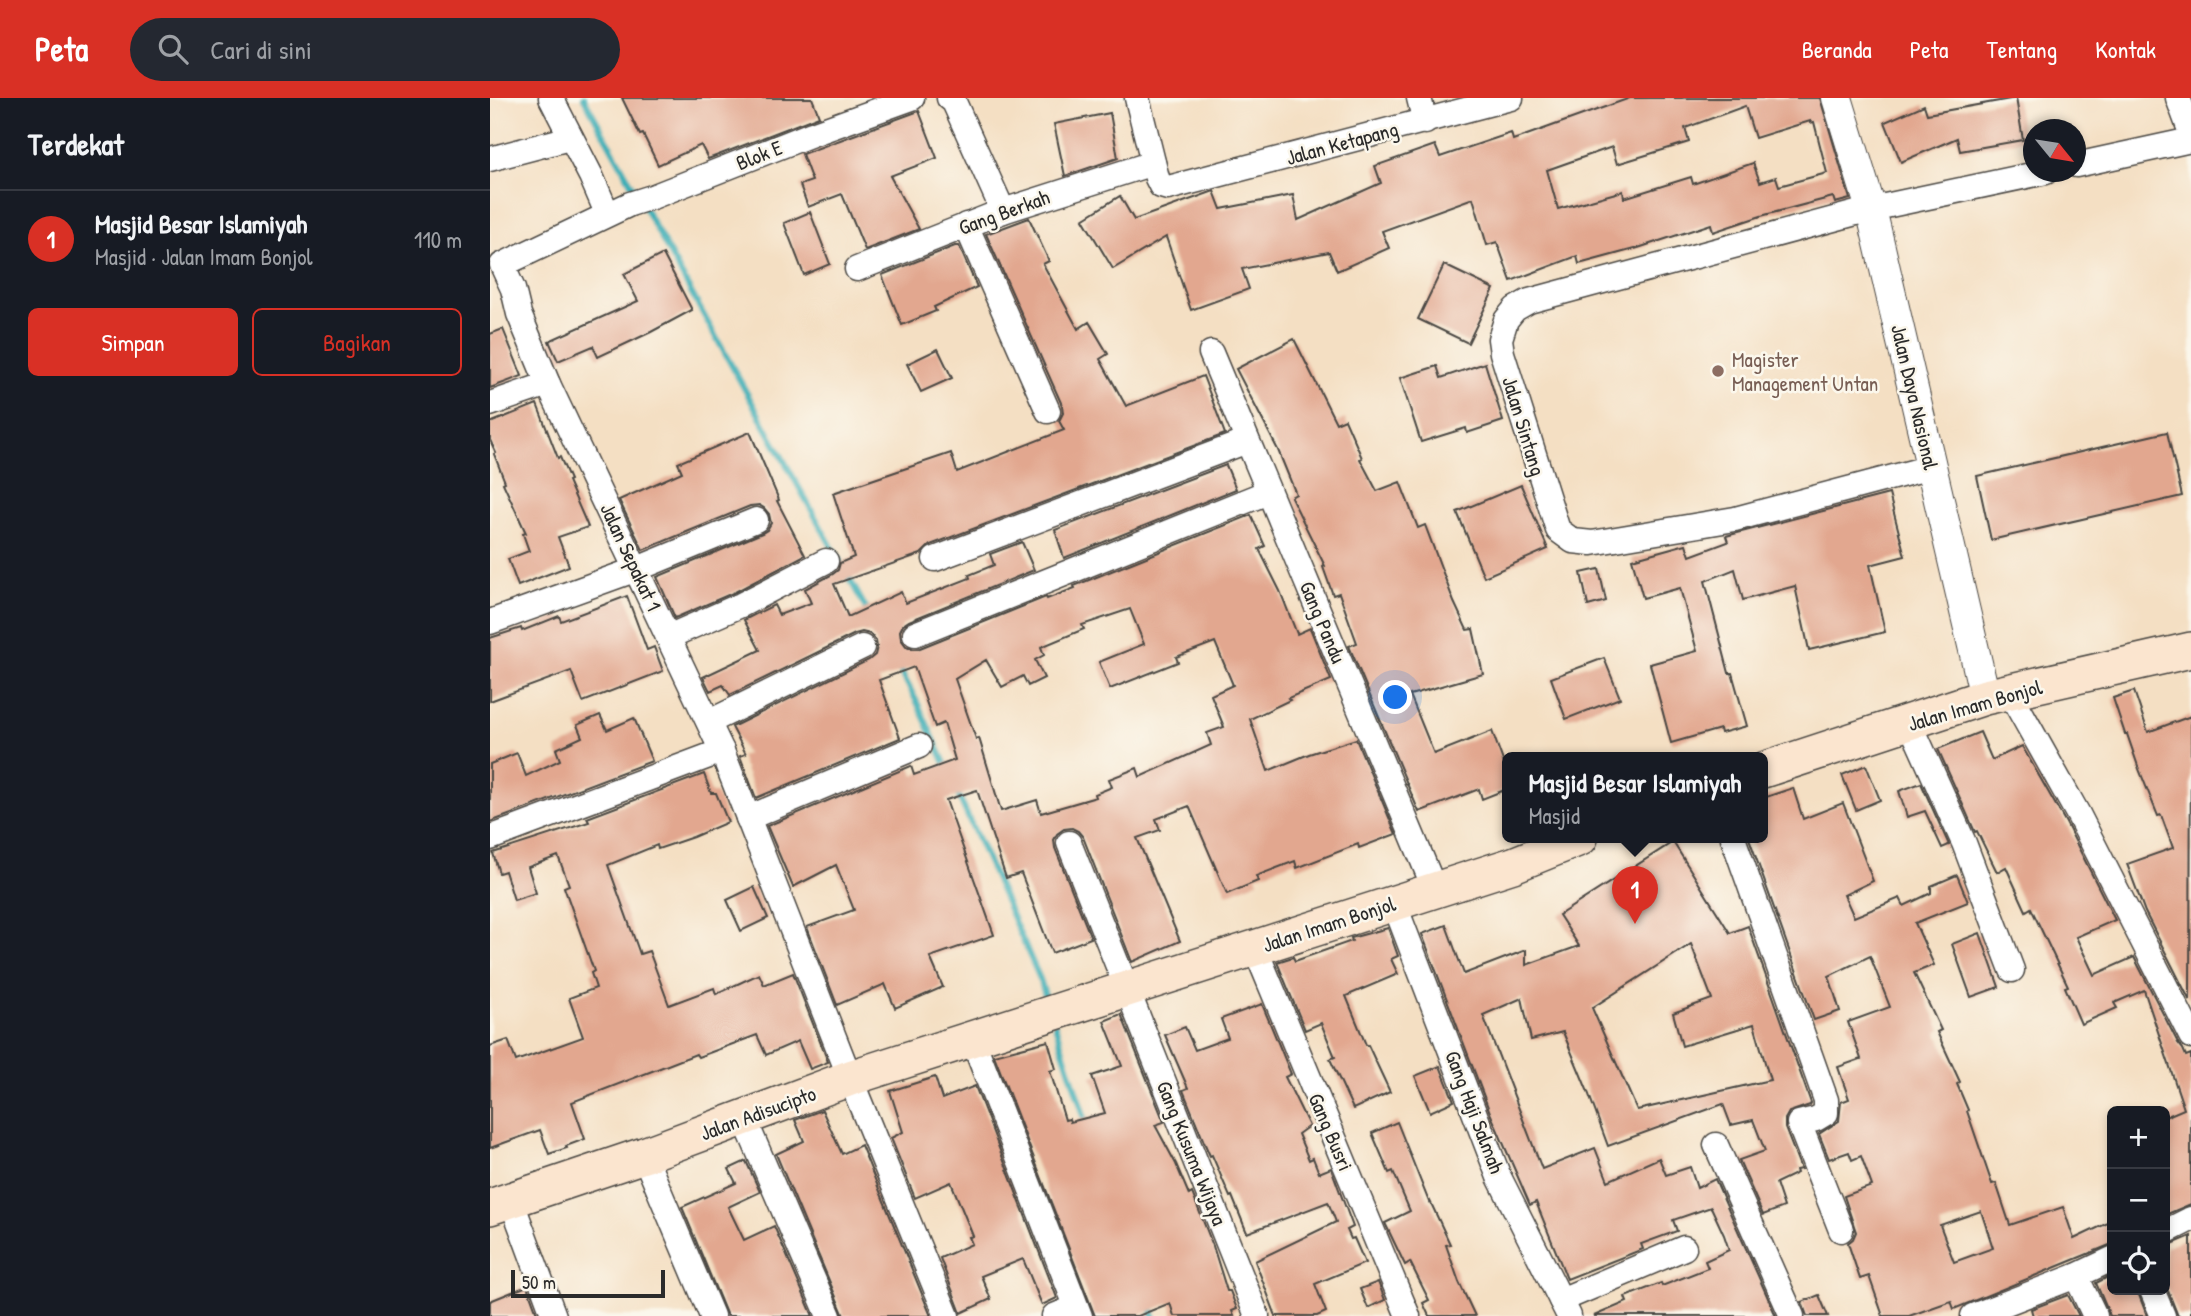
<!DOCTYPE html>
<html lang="id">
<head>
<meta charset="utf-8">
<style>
	:root { --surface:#171b24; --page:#242831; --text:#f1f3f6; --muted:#9ea1a6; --line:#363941; --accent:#d93025 }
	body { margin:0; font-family:"Patrick Hand",sans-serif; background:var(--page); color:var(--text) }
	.controls { position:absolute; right:21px; bottom:21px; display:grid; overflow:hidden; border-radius:10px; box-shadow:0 4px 10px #0003 }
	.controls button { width:63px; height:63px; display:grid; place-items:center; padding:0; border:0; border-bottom:2px solid var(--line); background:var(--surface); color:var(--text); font:35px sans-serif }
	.compass { position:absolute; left:1533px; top:21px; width:63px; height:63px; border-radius:50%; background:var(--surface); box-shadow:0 4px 10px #0003; rotate:120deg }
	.scale { position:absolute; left:21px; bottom:18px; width:154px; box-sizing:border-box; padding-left:7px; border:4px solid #2b2b2b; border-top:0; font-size:19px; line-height:24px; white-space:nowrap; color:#2b2b2b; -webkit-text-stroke:5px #fbf7ec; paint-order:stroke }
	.you { position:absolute; left:906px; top:600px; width:24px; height:24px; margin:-18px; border:5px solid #fff; border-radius:50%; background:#1a73e8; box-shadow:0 0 0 10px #1a73e833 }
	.badge { display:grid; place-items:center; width:46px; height:46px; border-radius:50%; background:var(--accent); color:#fff; font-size:23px; font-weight:700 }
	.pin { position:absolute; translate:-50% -58px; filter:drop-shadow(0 2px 4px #0008) }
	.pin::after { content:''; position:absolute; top:37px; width:24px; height:21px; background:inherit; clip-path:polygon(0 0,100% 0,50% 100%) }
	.popup { position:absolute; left:1012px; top:654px; width:266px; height:91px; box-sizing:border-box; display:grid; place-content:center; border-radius:10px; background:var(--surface); filter:drop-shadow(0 2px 5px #0005); font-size:23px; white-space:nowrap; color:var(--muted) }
	.popup b { font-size:26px; color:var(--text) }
	.popup::after { content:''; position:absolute; left:50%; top:100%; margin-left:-14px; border:14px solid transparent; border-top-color:var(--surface) }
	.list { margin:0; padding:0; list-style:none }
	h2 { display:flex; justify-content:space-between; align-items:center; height:91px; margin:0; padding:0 28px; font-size:30px }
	h2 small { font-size:23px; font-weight:400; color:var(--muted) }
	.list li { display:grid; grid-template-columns:46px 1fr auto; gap:21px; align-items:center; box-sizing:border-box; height:98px; padding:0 28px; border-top:2px solid var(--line) }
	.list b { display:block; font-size:26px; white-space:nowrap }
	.list p { margin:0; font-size:23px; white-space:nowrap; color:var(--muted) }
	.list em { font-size:23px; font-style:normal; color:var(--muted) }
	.actions { display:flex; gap:14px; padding:21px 28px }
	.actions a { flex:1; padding:16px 0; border:2px solid var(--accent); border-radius:10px; text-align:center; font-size:24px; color:var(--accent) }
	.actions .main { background:var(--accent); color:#fff }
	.icon { flex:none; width:38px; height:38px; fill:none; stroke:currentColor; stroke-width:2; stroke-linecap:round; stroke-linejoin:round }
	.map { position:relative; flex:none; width:1701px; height:1218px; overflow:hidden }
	header { display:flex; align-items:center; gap:42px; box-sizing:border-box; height:98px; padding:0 35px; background:var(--accent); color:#fff }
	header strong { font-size:33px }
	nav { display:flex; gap:38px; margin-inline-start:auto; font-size:24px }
	.search { width:490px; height:63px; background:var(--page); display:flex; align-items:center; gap:18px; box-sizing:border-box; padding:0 24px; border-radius:38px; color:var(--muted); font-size:26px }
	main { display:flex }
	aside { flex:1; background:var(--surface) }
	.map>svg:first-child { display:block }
</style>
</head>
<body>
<header>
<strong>Peta</strong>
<div class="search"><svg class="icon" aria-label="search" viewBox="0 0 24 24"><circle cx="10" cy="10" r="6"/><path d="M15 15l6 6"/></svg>Cari di sini</div>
<nav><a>Beranda</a><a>Peta</a><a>Tentang</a><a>Kontak</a></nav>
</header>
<main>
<aside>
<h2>Terdekat<small></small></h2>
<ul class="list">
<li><span class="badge">1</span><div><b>Masjid Besar Islamiyah</b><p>Masjid · Jalan Imam Bonjol</p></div><em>110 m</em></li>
</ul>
<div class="actions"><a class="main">Simpan</a><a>Bagikan</a></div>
</aside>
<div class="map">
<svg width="1701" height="1218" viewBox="0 0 1701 1218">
	<rect width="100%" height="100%" fill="#fbf7ec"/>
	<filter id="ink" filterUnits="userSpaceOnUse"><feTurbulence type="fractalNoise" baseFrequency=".0143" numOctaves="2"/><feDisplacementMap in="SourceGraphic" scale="14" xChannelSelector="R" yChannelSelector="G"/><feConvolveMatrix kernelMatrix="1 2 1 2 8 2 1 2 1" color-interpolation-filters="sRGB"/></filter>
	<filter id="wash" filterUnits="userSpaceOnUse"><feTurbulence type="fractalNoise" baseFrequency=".00686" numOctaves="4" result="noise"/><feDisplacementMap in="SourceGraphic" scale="28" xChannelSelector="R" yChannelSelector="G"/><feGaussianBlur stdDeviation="1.57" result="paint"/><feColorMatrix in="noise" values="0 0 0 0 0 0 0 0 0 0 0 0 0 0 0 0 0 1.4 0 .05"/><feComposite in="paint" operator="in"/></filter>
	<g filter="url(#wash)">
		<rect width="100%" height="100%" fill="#f4dfc3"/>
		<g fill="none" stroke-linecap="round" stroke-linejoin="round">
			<g stroke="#3daeb6" stroke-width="6">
				<path d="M94,0L147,96"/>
				<path d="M154,109L379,516"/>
				<path d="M408,568L427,604L458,672"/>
				<path d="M466,692L550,881L558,907"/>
				<path d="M565,927L597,1027"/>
				<path d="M659,1206L664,1218"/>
			</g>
		</g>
		<g id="blocks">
			<g fill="#e2a78f" fill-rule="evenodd">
				<path d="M132,0H322L329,18L218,61L211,47L168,67L153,36L150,37Z"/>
				<path d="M1140,0H1330L1360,101L1345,105L1343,99L1271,118L1223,134L1221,126L1148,150L1089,166L1087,158L1021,183L1007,144L997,147L983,100L892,133L899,150L847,173L839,154L752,171L759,191L701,212L676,139L623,171L593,121L630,98L644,122L724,93L731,111L803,97L808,122L891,85L885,68L945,47L950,59L1021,35L1023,42ZM1255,8L1265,40L1320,23V25L1324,24L1337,75L1289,88L1286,79L1270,84L1263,65L1203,86L1201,79L1134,100L1133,93L1068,111L1057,72L1122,49L1127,66L1199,44L1195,30Z"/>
				<path d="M1526,0L1533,42L1470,53L1467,40L1411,64L1395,24L1434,7L1437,16Z"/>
				<path d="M429,13L447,60L400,78L429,131L375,152L352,96L318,109L310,87L322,83L312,56Z"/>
				<path d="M620,15L628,60L575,78L564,26Z"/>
				<path d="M320,114L340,166L314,177L294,125Z"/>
				<path d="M539,120L559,163L553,166L588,231L599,224L618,256L610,261L636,308L713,278L735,336L440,447L431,456L344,486L358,519L411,494L416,505L480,480L479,477L504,467L500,456L532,444L544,472L419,523L413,527L410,533L411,541L416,548L424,551L430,550L556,499L557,501L585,490L584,488L761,417L775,448L769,451L790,493L807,536L820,530L841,582L798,600L800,602L760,621L778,673L819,656L866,641L906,736L869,750L868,746L807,770L805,763L766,778L768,783L737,796L699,708L666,721L670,732L647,740L690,843L642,864L593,739L588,733L582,730L574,731L567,736L564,742L565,750L601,840L562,855L531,775L516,780L487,692L456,702L504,837L440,859L453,889L405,910L395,886L347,907L317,829L364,812L346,767L303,789L277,728L421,668L424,677L465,662L454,625L445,629L424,569L389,582L410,640L266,700L250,658L256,656L242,629L379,562L385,557L387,549L386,543L380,536L372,534L365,536L240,597L233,587L220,593L213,579L270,552L254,522L284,507L289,517L321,505L315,491L343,476L348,472L350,465L364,459L343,395L461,355L467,374L574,332L569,323L573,315L572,307L496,136ZM640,511L654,546L609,564L620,591L688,564L686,559L725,544L743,587L721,597L734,629L717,635L721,647L650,679L647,670L619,681L622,689L605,696L606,699L551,715L547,702L511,713L489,640L486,641L465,581L496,562L512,589L533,578L538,588L554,580L545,562L554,557L551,549L594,531L592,527Z"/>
				<path d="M465,148H469L487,189L444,209L446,213L412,227L392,177Z"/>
				<path d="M173,156L202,212L161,234L108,259L103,248L68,263L59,243L148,203L134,176Z"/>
				<path d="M954,167L1004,191L978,245L928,221Z"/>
				<path d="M13,231L32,278L0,290V236Z"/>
				<path d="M804,241L846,325L855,321L872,360L870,361L887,393L910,384L928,430L935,427L964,504L977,532L983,531L993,576L920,597L944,656L1002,633L1017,674V691L992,701L989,691L929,714L859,548L867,545L849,495L843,497L833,469L835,468L801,399L806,396L788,352L746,271Z"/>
				<path d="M448,251L462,280L431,294L417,266Z"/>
				<path d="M995,265L1013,323L977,335L976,330L931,344L910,280L947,268L951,280Z"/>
				<path d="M47,306L68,360L70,359L80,382L78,383L98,429L68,439L79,468L28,488L18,461L39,453L33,436L36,435L13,385L15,384L4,356L6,355L0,342V325Z"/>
				<path d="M260,334L289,402L287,403L315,457L245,494L185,520L167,479L272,435L277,432L281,425L279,416L274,410L269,407L260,408L153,452L129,402L192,374L188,365Z"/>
				<path d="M1677,334L1692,398L1501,442L1487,378Z"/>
				<path d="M736,367L746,391L574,460L565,432Z"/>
				<path d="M1031,387L1058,451L994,479L967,414Z"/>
				<path d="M1399,396L1415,458L1380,467L1395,534L1319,552L1305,488L1253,502L1245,471L1215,483L1239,575H1242L1257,628L1231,635L1230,631L1181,645L1160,566L1207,553L1190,490L1153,500L1142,461L1196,446L1200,458L1238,444L1236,438Z"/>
				<path d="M1109,471L1116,503L1098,508L1091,475Z"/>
				<path d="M137,498L157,552L164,549L173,573L93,604L81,573L0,603V540L31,530L32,533L69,518L71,523Z"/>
				<path d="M1114,560L1130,600L1076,621L1061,580Z"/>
				<path d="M1644,593L1658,634L1701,618L1700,903L1655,814L1637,766L1683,750L1671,717L1668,718L1649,671L1637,636H1635L1623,600Z"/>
				<path d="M110,617L117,632L144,620L162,663L0,724V666L27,655L36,678L70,662L66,651L92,639L87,627Z"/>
				<path d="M1490,634L1502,662L1532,648L1576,725L1625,822L1586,839L1604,877L1644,859L1688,945L1693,951L1696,958L1701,956V1106L1675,1117V1019L1694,1011L1654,892L1624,905L1627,910L1591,926L1575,889L1578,888L1541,810L1536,813L1516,769L1507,774L1487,733L1485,734L1448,651Z"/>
				<path d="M1376,667L1390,702L1366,712L1352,677Z"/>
				<path d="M214,676L221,695H226L238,724L203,739L168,751L167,747L118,767L150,856L159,853L179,907L224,890L226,896L269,876L274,887L303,875L338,964L320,971L308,943L276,957L267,937L208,959L206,956L82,1004L95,1041L76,1048L77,1050L59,1056L50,1032L0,1050V948L18,942L26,963L93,939L79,900L106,890L101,875L104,873L74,789L79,787L68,758L38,769L46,795L24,802L15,773L9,775L3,755L99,724L97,720Z"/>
				<path d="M1431,685L1459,747L1452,750L1435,713L1417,719L1409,693Z"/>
				<path d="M1303,690L1313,721L1353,705L1383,783L1354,797L1364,819L1410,800L1414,808L1441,795V788L1467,777L1478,804L1425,825L1444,867L1424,875L1451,932L1447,934L1470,984L1467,986L1478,1012L1477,1013L1502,1086L1506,1085L1520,1127L1573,1109L1584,1141L1622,1123V1146L1464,1211L1461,1203L1419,1218H1393L1379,1178L1370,1181L1358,1145L1363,1141L1366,1134L1354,1098L1382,1088L1371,1058L1362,1062L1359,1054L1339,1061L1329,1036L1349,1023L1351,1004L1359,1001L1348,969L1371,961L1358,924L1400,909L1380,858L1339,878L1350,913L1324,922L1259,740H1273V700ZM1491,1113L1503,1150L1464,1164L1450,1127Z"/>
				<path d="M1183,744L1240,835L1258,828L1321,1005L1320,1007L1299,1014L1295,1021V1030L1311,1071L1306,1072L1307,1075L1286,1085L1294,1109L1273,1117L1249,1062L1275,1053L1263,1022L1241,1027L1233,1006L1118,1048L1098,994L1073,934L1041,942L1032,900L993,917L1052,1071L1105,1050L1118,1083L1169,1060L1176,1077L1200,1069L1207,1090L1225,1081L1286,1218H1104L1137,1204L1135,1199L1171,1185L1172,1188L1218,1170L1215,1163L1239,1152L1234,1137L1221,1109L1183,1122L1187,1133L1151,1146L1153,1151L1077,1181L1046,1104L1040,1107L1001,1017L932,836L956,827L974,876L1036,852V867L1089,848L1069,817ZM1201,846L1222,901L1183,915L1192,948L1264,926L1280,982L1147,1012L1102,910Z"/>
				<path d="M264,789L278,820L251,833L237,802Z"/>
				<path d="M898,830L908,858L901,861L908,876L856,898L876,947H878L900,994L863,1011L840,961L845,959L831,925L815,932L787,864L803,859L805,863L862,843L861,840Z"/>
				<path d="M1490,835L1509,889L1481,899L1462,846Z"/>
				<path d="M772,906L801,976L795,979L819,1028L808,1036L819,1062L823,1060L829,1075L841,1070L863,1129L857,1132L861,1141L864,1140L875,1165L825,1186L836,1214L827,1218H786L765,1163L846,1124L838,1104L757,1135L742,1098L740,1099L722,1057L720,1058L714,1044L693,992L698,990L675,937L695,929L705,952L738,940L731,921Z"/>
				<path d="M631,916L674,1024L665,1027L686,1066L699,1097L702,1095L723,1148L737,1193H740L747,1211L742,1213L744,1218H684L680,1205L648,1218H605L504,957L558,943L566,971L560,973L575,1022L579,1021L580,1024L615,1015L602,978L632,968L614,923Z"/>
				<path d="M950,968L964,1003L940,1014L925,978Z"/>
				<path d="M445,979L452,1001L485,988L567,1200L552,1207L533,1161L491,1178L501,1201L471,1215L450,1160L482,1146L479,1139L483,1138L461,1084L425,1100L401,1040L413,1034L400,993Z"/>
				<path d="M332,1012L352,1056L371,1047L441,1218H354L286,1056L314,1043L305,1022Z"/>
				<path d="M907,1024L939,1104L940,1103L960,1146L956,1147L969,1184L985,1218H939L933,1205L939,1202L920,1164L915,1167L895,1125L920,1113L903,1073L899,1075L882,1035Z"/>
				<path d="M256,1063L270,1094L238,1109L254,1142L284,1128L323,1218H237L192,1109L246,1085L239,1071Z"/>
				<path d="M1701,1138V1218H1688L1675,1185V1149Z"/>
				<path d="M1620,1178L1622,1192H1647L1657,1218H1620L1606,1185Z"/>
				<path d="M888,1184L895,1202L878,1210L870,1191Z"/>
				<path d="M37,1188L48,1218H0V1203Z"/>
				<path d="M1329,1197L1338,1218H1317L1312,1204Z"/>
				<path d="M1578,1197L1589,1218H1543L1541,1211Z"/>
			</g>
		</g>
	</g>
	<g filter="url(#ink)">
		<use href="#blocks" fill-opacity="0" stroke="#494642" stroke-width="2"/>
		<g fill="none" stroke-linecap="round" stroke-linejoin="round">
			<g stroke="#494642" stroke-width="27">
				<g id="minor">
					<path d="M61,0L101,78L117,115"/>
					<path d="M422,0L322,36L162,99L140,106L12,167L23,191L29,216L58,286L232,653L360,980L457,1218"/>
					<path d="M459,0L464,4L513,113"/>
					<path d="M647,0L667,80L671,88L678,90L1021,0"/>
					<path d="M929,0L935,24"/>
					<path d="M1688,0L1701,35"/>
					<path d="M0,61L80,40"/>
					<path d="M1586,67L1701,42"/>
					<path d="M476,127L558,313"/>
					<path d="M367,171L513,113L663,65"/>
					<path d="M721,255L945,792"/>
					<path d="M0,306L58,286"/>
					<path d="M1441,369L1245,421L1102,445L1083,443L1068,432L1012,255L1010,241L1016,222L1025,211L1039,203L1381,111L1556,74"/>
					<path d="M445,461L757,343"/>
					<path d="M0,524L147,471L266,422"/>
					<path d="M425,536L778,394"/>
					<path d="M178,539L251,507L336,463"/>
					<path d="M1520,595L1588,716L1701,938"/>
					<path d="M219,624L372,549"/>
					<path d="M1420,625L1474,745L1522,872"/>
					<path d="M258,720L429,648"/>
					<path d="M0,740L232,653"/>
					<path d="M1243,740L1336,1002V1015L1326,1021L1309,1025L1351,1132"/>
					<path d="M579,745L767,1218"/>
					<path d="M904,805L1009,1079L1079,1218"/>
					<path d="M765,850L918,1218"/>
					<path d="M482,940L590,1218"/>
					<path d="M254,1020L339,1218"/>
					<path d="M1226,1047L1302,1218"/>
					<path d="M154,1057L222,1218"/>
					<path d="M21,1102L64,1218"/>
					<path d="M1675,1134L1701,1121"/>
					<path d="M1586,1178L1605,1218"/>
					<path d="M1662,1192L1673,1218"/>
					<path d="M1071,1202L1194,1150"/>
					<path d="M564,1218L586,1209"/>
					<path d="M1483,1218L1586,1178L1622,1161"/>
				</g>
			</g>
			<g stroke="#494642" stroke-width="32">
				<path id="tertiary" d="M1347,0L1381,111L1495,599"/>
			</g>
			<g stroke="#494642" stroke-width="38">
				<g id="secondary">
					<path d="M1273,672L1495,599L1701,552"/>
					<path d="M0,1109L154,1057L360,980L1023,767L1090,740"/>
				</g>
			</g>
			<use href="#minor" stroke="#fff" stroke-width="24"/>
			<use href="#tertiary" stroke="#fff" stroke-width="30"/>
			<use href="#secondary" stroke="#fbe5cf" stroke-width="35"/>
		</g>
	</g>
	<circle fill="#8d6e63" stroke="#fbf7ec" stroke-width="2.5" cx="1228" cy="273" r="7"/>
	<g text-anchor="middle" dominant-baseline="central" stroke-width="5" stroke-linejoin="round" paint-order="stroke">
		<g font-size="21" fill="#2b2b2b" stroke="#fbf7ec">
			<text transform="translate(852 45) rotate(-15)">Jalan Ketapang</text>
			<text transform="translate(269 57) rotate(-22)">Blok E</text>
			<text transform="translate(514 114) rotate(-20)">Gang Berkah</text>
			<text transform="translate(1425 299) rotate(77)">Jalan Daya Nasional</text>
			<text transform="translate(1034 328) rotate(73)">Jalan Sintang</text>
			<text transform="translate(141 459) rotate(65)">Jalan Sepakat 1</text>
			<text transform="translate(833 524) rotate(67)">Gang Pandu</text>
			<text transform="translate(1485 607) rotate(-16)">Jalan Imam Bonjol</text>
			<text transform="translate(839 826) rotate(-18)">Jalan Imam Bonjol</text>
			<text transform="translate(985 1014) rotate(69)">Gang Haji Salmah</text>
			<text transform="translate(268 1015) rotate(-20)">Jalan Adisucipto</text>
			<text transform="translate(841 1034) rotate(67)">Gang Busri</text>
			<text transform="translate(702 1055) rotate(68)">Gang Kusuma Wijaya</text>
		</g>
		<g font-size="21" fill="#785e54" stroke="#fbf7ec" text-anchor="start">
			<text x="1242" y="261">Magister<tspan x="1242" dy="24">Management Untan</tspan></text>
		</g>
	</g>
</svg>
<div class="controls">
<button>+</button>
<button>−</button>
<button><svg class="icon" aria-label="locate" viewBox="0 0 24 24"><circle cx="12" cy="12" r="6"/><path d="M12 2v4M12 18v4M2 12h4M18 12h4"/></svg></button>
</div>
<svg class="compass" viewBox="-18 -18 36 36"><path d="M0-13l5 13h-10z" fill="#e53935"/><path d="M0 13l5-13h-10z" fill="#9ea1a6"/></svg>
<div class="scale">50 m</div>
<div class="you"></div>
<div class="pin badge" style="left:1145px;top:826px">1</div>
<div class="popup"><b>Masjid Besar Islamiyah</b>Masjid</div>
</div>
</main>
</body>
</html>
